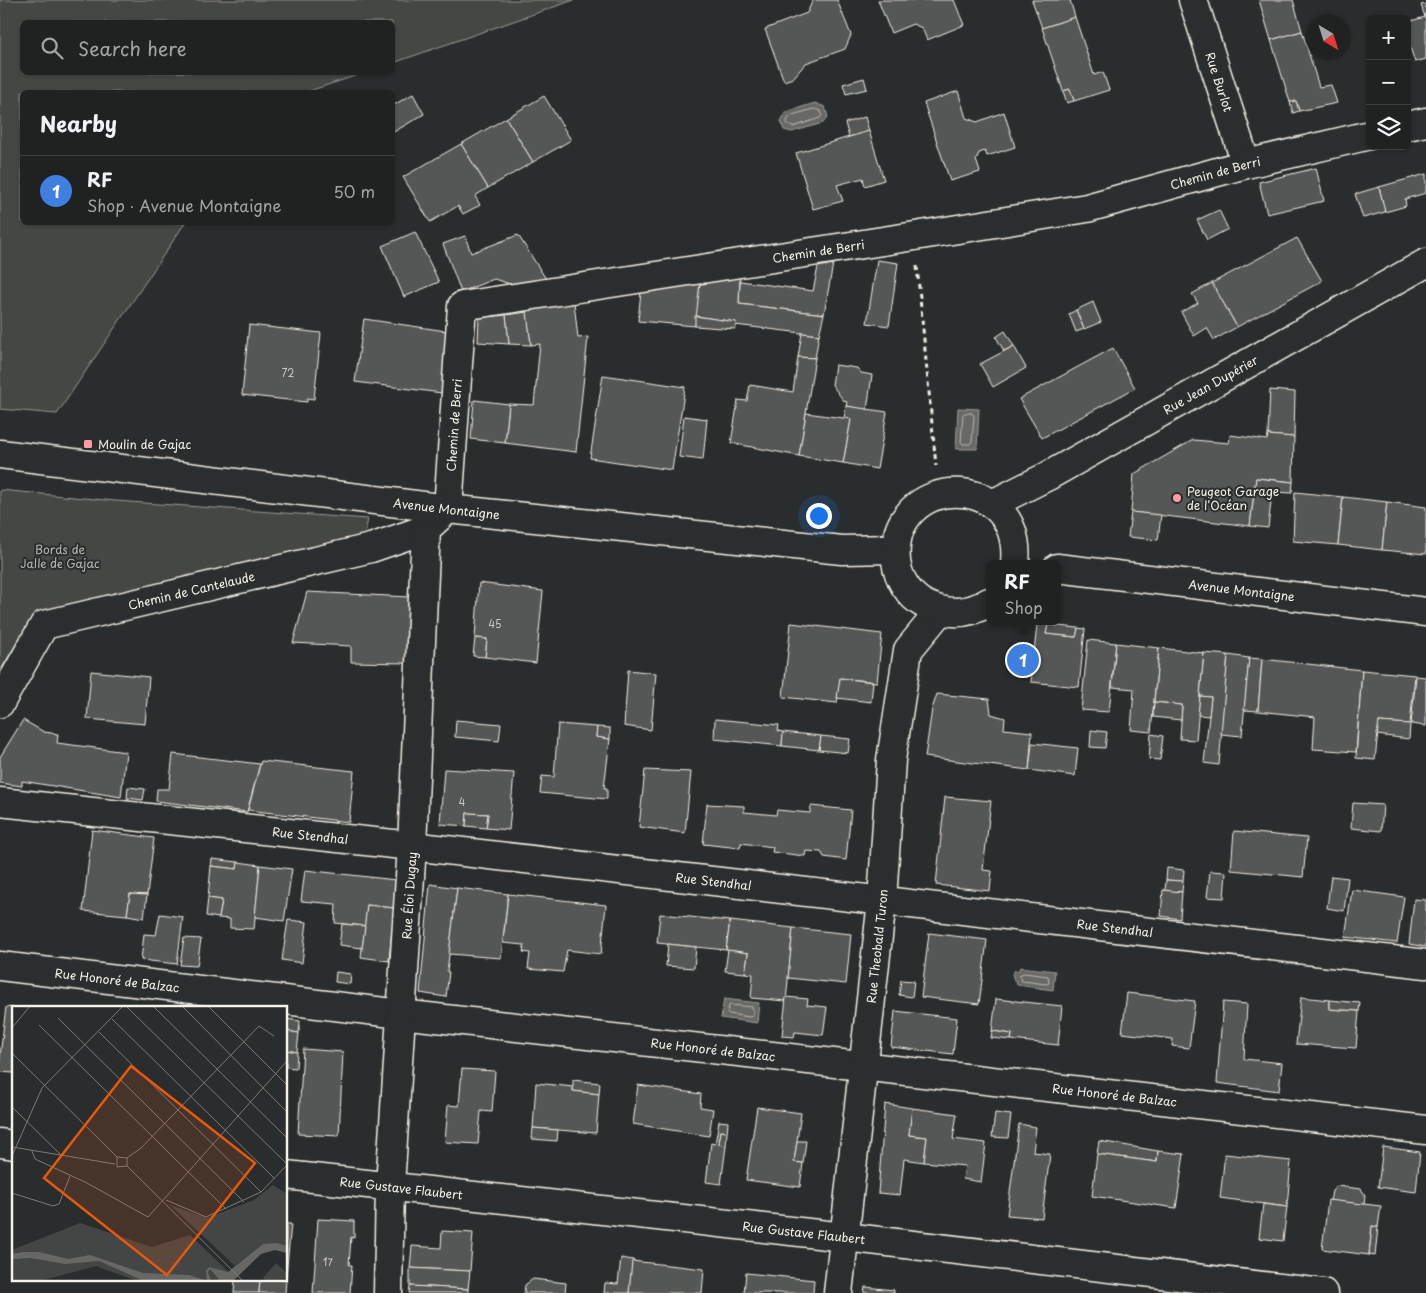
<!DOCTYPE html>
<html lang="en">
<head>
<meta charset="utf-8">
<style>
	:root { --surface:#202222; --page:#2d2f2f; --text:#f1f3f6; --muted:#a2a4a5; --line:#3d3f40; --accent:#ea580c }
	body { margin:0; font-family:"Playpen Sans",sans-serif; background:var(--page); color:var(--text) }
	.controls { position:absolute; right:15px; top:15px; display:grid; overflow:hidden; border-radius:8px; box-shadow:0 1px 4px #0004 }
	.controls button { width:45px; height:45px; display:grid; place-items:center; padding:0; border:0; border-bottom:1px solid var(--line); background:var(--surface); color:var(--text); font:25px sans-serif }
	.compass { position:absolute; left:1306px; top:15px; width:45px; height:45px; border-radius:50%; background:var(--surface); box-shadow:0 1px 4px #0004; rotate:142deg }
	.you { position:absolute; left:818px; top:515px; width:18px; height:18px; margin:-12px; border:4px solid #fff; border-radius:50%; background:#1a73e8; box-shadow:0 0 0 8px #1a73e833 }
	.badge { display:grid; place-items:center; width:32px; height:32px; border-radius:50%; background:var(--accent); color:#fff; font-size:16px; font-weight:700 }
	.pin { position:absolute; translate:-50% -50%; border:2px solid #fff; box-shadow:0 1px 5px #0006 }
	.popup { position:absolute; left:986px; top:560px; width:75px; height:65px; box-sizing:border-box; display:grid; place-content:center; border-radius:8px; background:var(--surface); filter:drop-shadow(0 1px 4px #0005); font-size:16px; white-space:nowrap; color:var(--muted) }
	.popup b { font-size:19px; color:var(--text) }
	.popup::after { content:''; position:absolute; left:50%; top:100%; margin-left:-10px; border:10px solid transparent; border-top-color:var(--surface) }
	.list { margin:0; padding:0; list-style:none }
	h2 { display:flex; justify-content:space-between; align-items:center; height:65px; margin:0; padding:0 20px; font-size:21px }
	h2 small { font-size:16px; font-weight:400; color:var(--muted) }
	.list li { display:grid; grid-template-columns:32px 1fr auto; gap:15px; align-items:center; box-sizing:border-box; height:70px; padding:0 20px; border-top:1px solid var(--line) }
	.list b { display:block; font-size:19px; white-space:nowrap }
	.list p { margin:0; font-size:16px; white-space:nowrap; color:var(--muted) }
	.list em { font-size:16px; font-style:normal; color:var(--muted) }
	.icon { flex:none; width:28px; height:28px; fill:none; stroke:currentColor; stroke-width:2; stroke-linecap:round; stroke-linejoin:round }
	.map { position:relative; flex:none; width:1426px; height:1293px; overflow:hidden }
	.search { position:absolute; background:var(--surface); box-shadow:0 1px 4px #0004; left:20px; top:20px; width:375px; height:55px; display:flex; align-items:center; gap:12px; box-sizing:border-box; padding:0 18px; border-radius:8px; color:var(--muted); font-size:19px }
	.panel { position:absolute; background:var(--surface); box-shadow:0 1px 4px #0004; left:20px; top:90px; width:375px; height:135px; border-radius:8px }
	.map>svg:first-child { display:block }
</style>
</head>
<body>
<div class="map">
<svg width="1426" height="1293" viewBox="0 0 1426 1293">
	<rect width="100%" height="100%" fill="#2a2d2e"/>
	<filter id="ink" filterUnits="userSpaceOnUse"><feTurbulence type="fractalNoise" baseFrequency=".02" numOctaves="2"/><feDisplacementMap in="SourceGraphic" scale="10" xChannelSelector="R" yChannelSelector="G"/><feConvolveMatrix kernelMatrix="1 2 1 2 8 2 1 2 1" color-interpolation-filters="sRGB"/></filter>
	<g filter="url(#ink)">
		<g fill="#444645" stroke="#9c9c96">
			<path d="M0,0H574L393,63L392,22H22V72L364,73L306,92H22V222L185,223L57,414L0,409Z"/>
			<path d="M0,490L116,501L368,519L364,537L27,626L0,671Z"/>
		</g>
		<g fill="#676866" stroke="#9f9f9a">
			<path d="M815,103L825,107L828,117L823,123L792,132L784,130L781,121L786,112Z"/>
			<path d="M958,408L979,409L977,449H956Z"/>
			<path d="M1020,967L1055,971L1053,990L1017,985V983L1014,980L1012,974L1014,971L1019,970Z"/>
			<path d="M724,999L759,1003L757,1023L721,1018Z"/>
		</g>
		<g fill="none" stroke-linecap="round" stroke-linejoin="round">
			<g stroke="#bcbab4" stroke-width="1">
				<path d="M814,109L821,111L822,115L820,118L793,127L788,125L787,121L790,116Z"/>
				<path d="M965,413H972L974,416L972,442L970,444H963L961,442L963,415Z"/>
				<path d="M1024,973L1048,976L1049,983L1046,984L1022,981L1019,976Z"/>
				<path d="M730,1005L752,1007L753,1009V1015L750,1017L729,1014L727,1012Z"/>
			</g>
		</g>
		<g fill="#555756" stroke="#f4f1e8">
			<path d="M813,0H837L851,35L845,49L806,63L793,78L784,81L765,29L807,13Z"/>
			<path d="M878,0H954L964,25L927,40L922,28L913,24L891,33Z"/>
			<path d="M1032,0H1070L1075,17L1042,28Z"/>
			<path d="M1259,0H1293L1302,31L1271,40Z"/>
			<path d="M1426,4V59L1415,62L1407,38V22L1425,17L1421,5Z"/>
			<path d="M1075,17L1094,75L1103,72L1109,90L1074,101L1070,89L1063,91L1042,28Z"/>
			<path d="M1302,31L1319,87L1331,85L1337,103L1299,111L1296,101L1290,102L1271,40Z"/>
			<path d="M864,78L867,89L846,94L843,84Z"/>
			<path d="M1070,89L1074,101L1067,103L1063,91Z"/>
			<path d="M958,91L966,118L977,122L1004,112L1015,147L987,156L985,151L979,153L976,160L980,172L950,181L924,103Z"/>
			<path d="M413,94L424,114L392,133V106Z"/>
			<path d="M544,96L571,140L533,162L506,118Z"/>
			<path d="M1296,101L1299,111L1293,113L1290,102Z"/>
			<path d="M865,117L869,131L849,137L845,123Z"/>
			<path d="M506,118L533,162L488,188L461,144Z"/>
			<path d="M869,131L884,180L865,186L863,178L837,185L843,201L813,209L796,153Z"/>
			<path d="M461,144L488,188L475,196L480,205L463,214L458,206L430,222L403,177Z"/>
			<path d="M1316,168L1324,201L1267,214L1259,182Z"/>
			<path d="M1426,174V193L1405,199L1406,206L1385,212L1379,187Z"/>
			<path d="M1379,187L1385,212L1363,218L1355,194Z"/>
			<path d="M1219,210L1228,229L1207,240L1197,220Z"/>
			<path d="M415,232L439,282L404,297L382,246Z"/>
			<path d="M518,235L546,279L510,284L494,279L461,292L443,244L465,236L471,253Z"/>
			<path d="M1297,238L1322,281L1237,327L1212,283Z"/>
			<path d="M877,260L898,263L889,326L867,323Z"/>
			<path d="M833,264L824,314L739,304L740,281L813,291L818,267Z"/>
			<path d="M740,276L739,304L824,314L819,335L735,325L736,322L695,316L700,283Z"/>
			<path d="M700,283L695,326L638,321L641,291Z"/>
			<path d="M1212,283L1237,327L1214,340L1207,328L1194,336L1181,312L1198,303L1192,294Z"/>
			<path d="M574,302L578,338L588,337L576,452L505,443L509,404L534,405L540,344L531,345L526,308Z"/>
			<path d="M1093,302L1101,322L1084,329L1076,310Z"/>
			<path d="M1076,310L1084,329L1076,332L1069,314Z"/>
			<path d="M527,312L531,345L509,344L506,315Z"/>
			<path d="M506,315L509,344L478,342L479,318Z"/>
			<path d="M695,316L736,322L735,329L695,326Z"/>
			<path d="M364,319L446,331L442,393L355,382Z"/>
			<path d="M249,325L321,333L314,399L307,398V402L242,395Z"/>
			<path d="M1005,331L1014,346L1004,351L996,337Z"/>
			<path d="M802,333L819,335L815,358L798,357Z"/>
			<path d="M1014,346L1026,368L993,387L980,364Z"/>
			<path d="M1113,348L1135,388L1042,438L1019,399Z"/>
			<path d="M798,357L815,358L799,456L731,443L738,400L747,401L750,385L793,392Z"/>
			<path d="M835,365L857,368L861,373L872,375L867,410L846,406L847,402L844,401L832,385Z"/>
			<path d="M603,375L685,387L672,470L590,458Z"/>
			<path d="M1270,390L1295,392L1294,437L1268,435Z"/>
			<path d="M474,400L509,404L505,443L471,439Z"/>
			<path d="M846,406L887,412L877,469L843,463L851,419H844Z"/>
			<path d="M806,413L851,419L843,463L799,456Z"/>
			<path d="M684,416L707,419L703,460L679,457Z"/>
			<path d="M1230,435L1267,440L1268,435L1294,437L1293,482L1256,478L1250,526L1131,512L1134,474L1193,440L1229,443Z"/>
			<path d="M1256,478L1293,482L1292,493L1272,492L1268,528L1250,526Z"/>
			<path d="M1295,492L1343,497L1338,545L1293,541Z"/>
			<path d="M1343,497L1387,502L1382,550L1338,545Z"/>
			<path d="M1387,502L1426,507V554L1382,550Z"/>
			<path d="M1131,512L1161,515L1158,540L1128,537Z"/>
			<path d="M479,583L543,591L536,663L485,657L487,639L475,638Z"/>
			<path d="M307,592L410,597L406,663L351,662V646L293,643Z"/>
			<path d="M791,623L882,634L877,682L840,678L837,703L783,697Z"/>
			<path d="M1037,624L1048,625L1046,634L1076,637L1078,628L1085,629L1079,687L1031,682Z"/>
			<path d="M1048,625L1078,628L1076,637L1046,634Z"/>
			<path d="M475,638L487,639L485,657L473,656Z"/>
			<path d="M1088,640L1116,643L1109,712L1081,710Z"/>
			<path d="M1116,643L1159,648L1151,732L1131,730L1134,689L1112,687Z"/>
			<path d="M1159,648L1204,653L1196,740L1180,739L1182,705L1154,702Z"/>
			<path d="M1204,653L1228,655L1219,765L1204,763L1211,697L1200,696Z"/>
			<path d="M1228,655L1249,658L1242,736L1221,734Z"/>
			<path d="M1249,658L1262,659L1258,711L1244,710Z"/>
			<path d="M1262,659L1362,670L1356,752L1313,749L1315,717L1258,711Z"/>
			<path d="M628,670L656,673L651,730L624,726Z"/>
			<path d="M1362,670L1415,675L1410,724L1379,722L1375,760L1356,758Z"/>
			<path d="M91,671L149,677L145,724L87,719Z"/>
			<path d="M1416,676L1426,677V726L1411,724Z"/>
			<path d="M840,678L873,682L871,702L837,698Z"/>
			<path d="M937,694L989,699L991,714L1005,718L1004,729L1032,732L1029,770L925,757L932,709Z"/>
			<path d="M1200,696L1211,697L1209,716L1198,715Z"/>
			<path d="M1154,702L1182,705L1181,720L1153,717Z"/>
			<path d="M715,719L779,725L778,731L783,732L782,746L714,739Z"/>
			<path d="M23,720L44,732L58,734L57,743L126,752L121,797L22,781V786L0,783V757Z"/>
			<path d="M456,720L501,724L499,741L455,737Z"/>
			<path d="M1379,722L1410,724L1409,739L1377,735Z"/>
			<path d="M558,724L597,727L596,737L610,739L604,788H607V799L540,793L542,776L554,777Z"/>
			<path d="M597,727L610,728V739L596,737Z"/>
			<path d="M1091,730L1107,732L1105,748L1090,747Z"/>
			<path d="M783,732L821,736L819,750L782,746Z"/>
			<path d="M1151,734L1163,736L1160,760L1149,759Z"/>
			<path d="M821,736L850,739L848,753L819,750Z"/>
			<path d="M1032,743L1078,748L1075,776L1029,770Z"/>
			<path d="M173,754L260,764L247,812L156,801L157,789H169Z"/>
			<path d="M261,761L354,771L349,822L248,810Z"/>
			<path d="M444,769L514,773L509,830L486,828L488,814L467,813L466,826L440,824Z"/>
			<path d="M645,770L691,772L685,833L639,827Z"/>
			<path d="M128,787L145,789L143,800L127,798Z"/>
			<path d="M945,797L991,801L983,870L992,871L990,891L936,885Z"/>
			<path d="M1353,803L1383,805L1381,831L1351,828Z"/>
			<path d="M707,804L744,806V812L776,815L777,810L810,813L811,806L851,810L846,860L824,857L821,852L806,851L805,856L772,852L773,847L741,843L740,848L703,844Z"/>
			<path d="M467,813L488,814L486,828L466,826Z"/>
			<path d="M92,830L154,838L147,895L130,894L127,915L83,911Z"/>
			<path d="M1234,831L1307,838L1303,877L1231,870Z"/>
			<path d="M212,859L238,862L237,869L211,866Z"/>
			<path d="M238,862L260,865L254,929L230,928V919L219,918L222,900L208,898L211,866L237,869Z"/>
			<path d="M260,865L292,869L284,921L255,917Z"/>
			<path d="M1167,868L1184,870L1183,881L1166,880Z"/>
			<path d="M305,870L396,880L394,908L367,905L365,926L335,923L336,904L301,901Z"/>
			<path d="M1210,871L1226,872L1224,898L1207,897Z"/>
			<path d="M1331,876L1348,878L1344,911L1327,908Z"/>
			<path d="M1166,880L1183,881L1182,892L1165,891Z"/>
			<path d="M430,884L457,888L447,972H449L446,997L420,993Z"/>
			<path d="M457,888L508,894L501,958L449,954Z"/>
			<path d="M1163,890L1182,892L1180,919L1161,916Z"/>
			<path d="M1352,890L1404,897L1397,943L1345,937Z"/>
			<path d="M130,894L147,895L144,918L127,915Z"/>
			<path d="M508,894L606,905L601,954L567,950L563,972L528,969L530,953L523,952L524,945L503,943Z"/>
			<path d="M208,898L222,900L219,918L206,916Z"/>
			<path d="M1414,899L1426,900V947L1409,944Z"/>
			<path d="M367,905L394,908L389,961L361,957Z"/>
			<path d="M160,914L183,917L177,964L141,960L144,934L156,935Z"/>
			<path d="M660,914L730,921L726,950L657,943Z"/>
			<path d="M288,920L307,922L302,963L282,960Z"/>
			<path d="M730,921L793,928L786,1001L751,998L753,974L745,973L748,953L726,950Z"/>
			<path d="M342,924L365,926L362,948L339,945Z"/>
			<path d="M793,928L851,934L846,984L788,978Z"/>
			<path d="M929,933L987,940L979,1004L921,997Z"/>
			<path d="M184,938L201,939L197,966L180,965Z"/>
			<path d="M668,944L696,947L694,968L666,966Z"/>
			<path d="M728,950L748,953L745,973L725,971Z"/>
			<path d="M336,972L351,974L350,984L335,982Z"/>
			<path d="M901,980L914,981L912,997L899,995Z"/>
			<path d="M1127,993L1195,1001L1189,1048L1172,1046L1173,1039L1122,1033Z"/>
			<path d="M786,997L808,999L807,1005L827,1007L823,1035L795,1032L794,1037L782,1036Z"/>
			<path d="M1301,997L1329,1000V1009L1359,1011L1356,1048L1296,1044Z"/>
			<path d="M996,999L1062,1006L1058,1045L1011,1040L1012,1034L992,1031Z"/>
			<path d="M1329,1000L1360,1003L1359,1011L1329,1009Z"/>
			<path d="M1223,1002L1247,1004L1244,1059L1282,1063L1279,1091L1217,1083Z"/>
			<path d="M6,1007L14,1008V1073L0,1072V1056Z"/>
			<path d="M895,1011L957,1018L953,1054L891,1047Z"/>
			<path d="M286,1019L300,1021L299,1033L286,1031Z"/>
			<path d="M286,1031L299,1033L297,1052L286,1050Z"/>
			<path d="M992,1031L1012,1034L1011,1040L991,1038Z"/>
			<path d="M303,1049L343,1052L339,1136L298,1134Z"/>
			<path d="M286,1050L297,1052L296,1068L286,1067Z"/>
			<path d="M462,1069L495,1071L492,1112L481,1111L478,1144L445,1142L448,1105L459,1106Z"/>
			<path d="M573,1080L600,1083L599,1094L573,1091Z"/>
			<path d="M536,1083L573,1087V1091L599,1094L596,1133L533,1128Z"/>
			<path d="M638,1085L701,1094L700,1107L713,1109L709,1136L633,1124Z"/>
			<path d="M885,1104L912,1108L909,1135L927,1137L924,1162L904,1159L900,1195L878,1193Z"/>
			<path d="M757,1107L801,1113L794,1162L803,1163L800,1187L746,1180Z"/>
			<path d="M912,1108L957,1114L953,1139L986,1143L981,1182L963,1179L965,1166L924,1162L927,1137L909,1135Z"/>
			<path d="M995,1113L1011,1115L1008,1138L992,1137Z"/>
			<path d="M719,1121L728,1122L727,1132L721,1131L719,1144L726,1146L721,1184L706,1182L711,1143L715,1144Z"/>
			<path d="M1019,1124L1036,1127L1033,1152L1050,1154L1042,1218L1007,1215Z"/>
			<path d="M533,1128L558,1130L557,1141L532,1139Z"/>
			<path d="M721,1131L727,1132L726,1146L719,1144Z"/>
			<path d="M797,1141H806L803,1163L794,1162Z"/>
			<path d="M1099,1141L1158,1151L1157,1162L1097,1154Z"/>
			<path d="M1383,1147L1420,1152L1416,1192L1378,1187Z"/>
			<path d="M1158,1151L1184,1154L1176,1208L1092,1196L1097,1154L1157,1162Z"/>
			<path d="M1225,1154L1291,1161L1287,1207L1220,1198Z"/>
			<path d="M1337,1186L1361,1189L1365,1195L1364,1205L1330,1201L1332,1191Z"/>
			<path d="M1328,1200L1381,1206L1378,1227L1372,1226L1369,1255L1322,1249Z"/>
			<path d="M1263,1204L1287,1207L1283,1241L1259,1238Z"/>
			<path d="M318,1219L354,1221V1238L351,1237L349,1265H352L350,1293H313Z"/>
			<path d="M286,1224H291L286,1276Z"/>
			<path d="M1372,1226L1378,1227L1375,1256L1369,1255Z"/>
			<path d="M442,1231L473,1233L470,1271L410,1268L412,1246L441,1248Z"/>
			<path d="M621,1258L633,1260L629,1293H604L605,1283L618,1284Z"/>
			<path d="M632,1261L704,1269L702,1293H629Z"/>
			<path d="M410,1268L470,1271L468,1289L410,1286Z"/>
			<path d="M746,1273L814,1280L813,1293H744Z"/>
			<path d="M235,1279H260L259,1293H234Z"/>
			<path d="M260,1279H286L285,1293H259Z"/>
			<path d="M533,1279L566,1283L565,1293H524L525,1285Z"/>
			<path d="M410,1286L468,1289V1293H409Z"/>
			<path d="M865,1287L894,1290V1293H864Z"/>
		</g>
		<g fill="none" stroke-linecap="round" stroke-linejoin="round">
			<g stroke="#f4f1e8" stroke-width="31">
				<g id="minor">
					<path id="s1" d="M1193,0L1246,164"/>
					<path d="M1407,126L1426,122"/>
					<path id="s2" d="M992,504L1048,476L1426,263"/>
					<path id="s3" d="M0,703L44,625L371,548L426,529"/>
					<path id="s4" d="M0,802L412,846L1426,964"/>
					<path id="s5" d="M0,966L401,1014L1426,1130"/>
					<path d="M0,1143L14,1145"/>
					<path id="s6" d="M286,1175L845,1237L1323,1293"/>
					<path id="s7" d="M388,1293L390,1186L412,846L426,529L448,509L462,306L915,236L1087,208L1246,164L1370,135"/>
					<path id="s8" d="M838,1293L882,901L891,760L908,650L940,611"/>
				</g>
			</g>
			<g stroke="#f4f1e8" stroke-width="31">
				<g id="major">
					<path id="s9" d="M0,454L448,509L842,550L895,549"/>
					<path id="s10" d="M1057,568L1426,612"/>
					<path d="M989,602C968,615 946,615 924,604C909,596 898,578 896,561C888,471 1024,468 1015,564"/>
				</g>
			</g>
			<path stroke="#f4f1e8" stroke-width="3" stroke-dasharray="5 4" stroke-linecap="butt" d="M917,266L936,466"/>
			<use href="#minor" stroke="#2a2d2e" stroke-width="28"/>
			<use href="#major" stroke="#2a2d2e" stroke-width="28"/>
		</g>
	</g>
	<g fill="#ff9aa2" stroke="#2a2d2e" stroke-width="2">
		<rect x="83" y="439" width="10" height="10" rx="2.5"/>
		<circle cx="1177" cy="498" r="5"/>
	</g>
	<g text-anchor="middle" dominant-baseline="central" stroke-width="4" stroke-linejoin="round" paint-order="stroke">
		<g font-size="10" fill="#cccac4">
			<text x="288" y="372">72</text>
			<text x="495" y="623">45</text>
			<text x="462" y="801">4</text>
			<text x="328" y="1261">17</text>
		</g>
		<g font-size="12" fill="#f4f1e8" stroke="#2a2d2e">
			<text stroke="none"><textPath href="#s1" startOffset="86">Rue Burlot</textPath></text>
			<text stroke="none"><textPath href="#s7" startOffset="1764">Chemin de Berri</textPath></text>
			<text stroke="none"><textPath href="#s7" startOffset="1359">Chemin de Berri</textPath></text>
			<text stroke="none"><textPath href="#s2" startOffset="249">Rue Jean Dupérier</textPath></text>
			<text stroke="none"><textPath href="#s7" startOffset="879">Chemin de Berri</textPath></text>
			<text stroke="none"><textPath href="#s9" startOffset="450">Avenue Montaigne</textPath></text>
			<text stroke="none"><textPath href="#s3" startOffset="241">Chemin de Cantelaude</textPath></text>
			<text stroke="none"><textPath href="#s10" startOffset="186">Avenue Montaigne</textPath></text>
			<text stroke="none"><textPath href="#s4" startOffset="312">Rue Stendhal</textPath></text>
			<text stroke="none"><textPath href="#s4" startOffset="718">Rue Stendhal</textPath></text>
			<text stroke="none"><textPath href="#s7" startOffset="398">Rue Éloi Dugay</textPath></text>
			<text stroke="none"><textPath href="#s4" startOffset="1122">Rue Stendhal</textPath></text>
			<text stroke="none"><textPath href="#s8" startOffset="349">Rue Theobald Turon</textPath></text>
			<text stroke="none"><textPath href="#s5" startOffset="118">Rue Honoré de Balzac</textPath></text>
			<text stroke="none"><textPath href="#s5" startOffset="718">Rue Honoré de Balzac</textPath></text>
			<text stroke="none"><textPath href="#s5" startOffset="1122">Rue Honoré de Balzac</textPath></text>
			<text stroke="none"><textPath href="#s6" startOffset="116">Rue Gustave Flaubert</textPath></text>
			<text stroke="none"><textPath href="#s6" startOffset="521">Rue Gustave Flaubert</textPath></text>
		</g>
		<g font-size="12" fill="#f4f1e8" stroke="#2a2d2e" text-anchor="start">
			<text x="98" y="444">Moulin de Gajac</text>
			<text x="1187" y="491">Peugeot Garage<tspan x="1187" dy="14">de l'Océan</tspan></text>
		</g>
		<g font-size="12" fill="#b6b5af" stroke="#2a2d2e">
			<text x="60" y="549">Bords de<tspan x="60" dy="14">Jalle de Gajac</tspan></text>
		</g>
	</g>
	<g transform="translate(12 1006)">
		<rect width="275" height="275" fill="#2a2d2e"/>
		<path d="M261,179L275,188V240L251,238L223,260L158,199L195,212L242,194ZM68,217L140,241L178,229L223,272L221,275H125L84,260L28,275H0V244ZM264,257L275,267V275H254L251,272Z" fill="#444645"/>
		<path d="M265,237L275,240V247L263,244L249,248L221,275H203L207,273L198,263L196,266L199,275H132L87,255L53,258L19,252L0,253V248L11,246H27L56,253L78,249L131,267L177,269L195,275L194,265L197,261L216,266L251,238Z" fill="#676866"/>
		<path fill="none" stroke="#7b7b78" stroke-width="1" d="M114,0L275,158M141,0L275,132M170,0L275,106M196,0L275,79M46,12L232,196M100,13L262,172M27,19L214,203M0,22L18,0M87,26L249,186M0,47L105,151M0,101L49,149M0,141L103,158M20,145L23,153L75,177L136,211L275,55M0,150L30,82L111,0M105,151V161L115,160M105,151L115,152V160M115,152L129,142L247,20L262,30M115,160L231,275M0,187L41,200L47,198L58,170M154,194L194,211L249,186L275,159"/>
		<path fill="#e8590c" fill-opacity="0.15" stroke="#e8590c" stroke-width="2.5" d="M119,60L243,157L155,269L32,172Z"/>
		<rect width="275" height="275" fill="none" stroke="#f4f1e8" stroke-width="2.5"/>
	</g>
</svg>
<div class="controls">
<button>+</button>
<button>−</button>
<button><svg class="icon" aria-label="layers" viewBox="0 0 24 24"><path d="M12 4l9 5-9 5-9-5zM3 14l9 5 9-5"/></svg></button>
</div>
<svg class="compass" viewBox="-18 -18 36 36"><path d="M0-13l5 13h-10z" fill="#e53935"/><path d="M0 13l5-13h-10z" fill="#a2a4a5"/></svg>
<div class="you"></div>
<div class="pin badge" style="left:1023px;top:660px;background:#3f7fe0">1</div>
<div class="popup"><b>RF</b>Shop</div>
<div class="search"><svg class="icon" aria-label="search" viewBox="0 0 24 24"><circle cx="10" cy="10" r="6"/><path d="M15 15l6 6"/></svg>Search here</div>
<section class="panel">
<h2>Nearby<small></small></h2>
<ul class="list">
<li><span class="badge" style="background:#3f7fe0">1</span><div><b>RF</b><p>Shop · Avenue Montaigne</p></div><em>50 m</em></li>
</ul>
</section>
</div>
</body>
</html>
